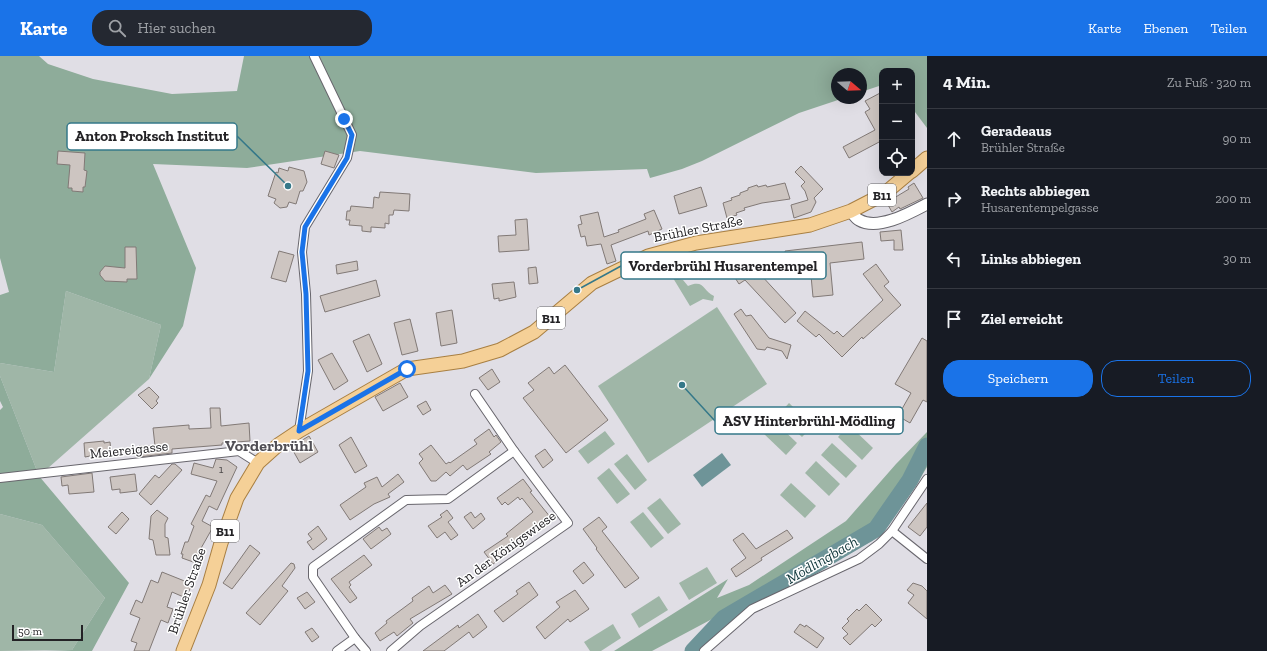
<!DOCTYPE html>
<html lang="de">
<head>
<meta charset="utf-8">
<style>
	:root { --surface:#171b24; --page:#242831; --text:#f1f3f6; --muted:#9ea1a6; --line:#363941; --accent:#1a73e8 }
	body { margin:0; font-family:"Zilla Slab",serif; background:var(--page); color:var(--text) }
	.controls { position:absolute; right:12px; top:12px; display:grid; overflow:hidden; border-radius:8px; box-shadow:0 4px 16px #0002 }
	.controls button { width:36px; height:36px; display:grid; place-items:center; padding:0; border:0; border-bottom:1px solid var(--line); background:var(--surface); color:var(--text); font:20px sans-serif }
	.compass { position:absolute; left:831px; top:12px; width:36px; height:36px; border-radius:50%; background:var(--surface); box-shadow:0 4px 16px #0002; rotate:109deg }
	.scale { position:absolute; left:12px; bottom:10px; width:71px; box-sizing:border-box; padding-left:4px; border:2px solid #232225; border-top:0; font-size:11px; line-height:14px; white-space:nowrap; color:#232225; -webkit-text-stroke:3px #fff; paint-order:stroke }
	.stop { position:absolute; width:12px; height:12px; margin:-9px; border:3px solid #1a73e8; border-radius:50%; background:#fff }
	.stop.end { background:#1a73e8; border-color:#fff; box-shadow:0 1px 4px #0008 }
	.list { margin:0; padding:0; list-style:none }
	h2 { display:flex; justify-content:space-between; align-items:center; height:52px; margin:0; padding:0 16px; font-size:17px }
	h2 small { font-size:13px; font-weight:400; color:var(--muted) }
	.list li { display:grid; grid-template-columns:26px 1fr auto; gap:12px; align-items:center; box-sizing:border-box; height:60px; padding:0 16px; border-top:1px solid var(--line) }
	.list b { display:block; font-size:15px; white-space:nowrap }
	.list p { margin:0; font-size:13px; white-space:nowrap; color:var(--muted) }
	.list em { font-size:13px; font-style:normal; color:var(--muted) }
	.actions { display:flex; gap:8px; padding:12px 16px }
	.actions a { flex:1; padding:9px 0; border:1px solid var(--accent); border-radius:16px; text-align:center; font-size:14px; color:var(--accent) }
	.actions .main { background:var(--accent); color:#fff }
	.icon { flex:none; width:22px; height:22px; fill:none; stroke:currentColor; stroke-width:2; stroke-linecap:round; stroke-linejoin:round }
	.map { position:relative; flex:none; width:927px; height:595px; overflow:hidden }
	header { display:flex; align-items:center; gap:24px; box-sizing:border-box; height:56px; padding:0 20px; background:var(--accent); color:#fff }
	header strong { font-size:19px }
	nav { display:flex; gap:22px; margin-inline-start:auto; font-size:14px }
	.search { width:280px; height:36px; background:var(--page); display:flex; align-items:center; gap:10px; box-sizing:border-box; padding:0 14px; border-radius:16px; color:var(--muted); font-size:15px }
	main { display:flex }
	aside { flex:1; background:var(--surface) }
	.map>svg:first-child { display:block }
</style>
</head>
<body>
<header>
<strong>Karte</strong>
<div class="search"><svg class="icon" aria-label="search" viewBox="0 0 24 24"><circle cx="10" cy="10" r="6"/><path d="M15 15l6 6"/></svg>Hier suchen</div>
<nav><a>Karte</a><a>Ebenen</a><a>Teilen</a></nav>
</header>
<main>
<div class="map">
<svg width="927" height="595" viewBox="0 0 927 595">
	<rect width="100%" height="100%" fill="#e0dee5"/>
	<g fill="#9fb6a7">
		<path d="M673,222L683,224L688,230C705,223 702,235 714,240L713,245L703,243L690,250Z"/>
		<path d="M66,235L161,269L149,323L39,420L0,320V307L54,316Z"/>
		<path d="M717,251L767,328L648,407L598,330Z"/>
		<path d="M789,347L813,370L802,381L778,359Z"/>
		<path d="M773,364L797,387L786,399L762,376Z"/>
		<path d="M849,369L873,392L862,404L838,381Z"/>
		<path d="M605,375L615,388L588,408L578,395Z"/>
		<path d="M832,387L857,410L846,422L821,399Z"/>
		<path d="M627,398L647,424L635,434L614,408Z"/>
		<path d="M816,405L840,428L829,440L805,417Z"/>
		<path d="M609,412L630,438L617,448L597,422Z"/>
		<path d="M791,427L816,450L805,462L780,439Z"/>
		<path d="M660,442L681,468L668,478L647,452Z"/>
		<path d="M643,456L664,482L651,492L630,466Z"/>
		<path d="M0,458L42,469L105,542L72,594L0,595Z"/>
		<path d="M707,511L717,527L689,544L679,527Z"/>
		<path d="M659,540L668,554L639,572L631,558Z"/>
		<path d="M613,568L621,582L601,595H590L584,586Z"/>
	</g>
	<g fill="#8eac9a">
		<path d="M0,0H39L48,8L93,23L172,38L237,35L244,0H927V72L912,52V15H882V29L861,36V18H837V42H844L799,57L702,105L682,113L650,122L647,113L536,117L360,95L247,112L153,108L196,212L183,270L149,323L161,269L66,235L54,316L0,307V239L9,236L0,202Z"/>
		<path d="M0,320L39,420L129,527L92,595H45L72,594L105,542L42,469L0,458V354L3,351L0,345Z"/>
		<path d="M927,376V411L915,431L872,485L729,554L652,595H614L728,523L717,542L749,529L846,465L896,408Z"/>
	</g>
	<path fill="#6e9498" d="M722,397L731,409L702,431L693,419Z"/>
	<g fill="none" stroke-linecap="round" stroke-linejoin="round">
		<path stroke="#6e9498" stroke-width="17" d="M693,595L724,562L876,473L910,424L927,390"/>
	</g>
	<g fill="#cdc5c1" stroke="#817976">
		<path d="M882,36V88L881,85L849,102L843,91L875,74L865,56L870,53L865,45Z"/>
		<path d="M58,95L85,97L84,114L87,115L85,131H83V136L72,135V132H68L70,109L57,108Z"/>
		<path d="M325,95L339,99L334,112L321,108Z"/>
		<path d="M801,110L823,133L814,142L816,146L811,156L794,162L791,149L808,144L805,135L801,130L805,126L795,116Z"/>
		<path d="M289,111L304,115L307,126L303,135H300L296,148L289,146L287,151L280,152L274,147L276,143L268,140L276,116L278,117L279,112L288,115Z"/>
		<path d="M785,127L790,143L762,147L744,152L745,154L736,157L737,159L727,162L723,147L732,144L731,142L740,139V137L748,134V132L757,129L758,131L766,129L767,131Z"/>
		<path d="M914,127L923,142L900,153L899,151L892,156L888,149L896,144L894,142L909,133L908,131Z"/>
		<path d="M701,131L707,150L679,158L674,140Z"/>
		<path d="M380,136L410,138L409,155L394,154L393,159H389V168L385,167V172L371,171V176L362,175V170L349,169L350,164H346L347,155H350L351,150L373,152L374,141L379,142Z"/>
		<path d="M654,154L662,173L649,179L648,175L611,189L616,205L607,208L601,188L587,190L585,180L581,181L578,169L582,168L580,160L598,156L604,181L619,176L618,174L646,163L644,158Z"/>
		<path d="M527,163L529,194L499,196L498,180L516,179L515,164Z"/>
		<path d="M901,174L903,194H894V184L881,185L880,176Z"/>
		<path d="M862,186L864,203L830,207L833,239L813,241L810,209L787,212L785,195Z"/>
		<path d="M125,191H136L137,223H127V226L105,225L100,219V216L105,210L125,212Z"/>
		<path d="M279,195L294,199L286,226L271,222Z"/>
		<path d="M738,198L754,223L760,218L796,257L785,267L745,224L739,228L725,206Z"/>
		<path d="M357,205L358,214L337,218L336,209Z"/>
		<path d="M876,208L889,226L884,230L901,249L863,283L862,281L842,301L819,278L816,281L797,265L805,255L834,278L837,275L843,281L883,244L863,218Z"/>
		<path d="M536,211L538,227L529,228L528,212Z"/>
		<path d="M376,224L380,240L325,256L320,240Z"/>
		<path d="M514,226L516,241L499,245V242L494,243L492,228Z"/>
		<path d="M741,253L746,260L751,259L769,282L791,289L787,303L782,295L767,291L765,294L757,293L734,258Z"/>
		<path d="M452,254L457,287L441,290L436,257Z"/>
		<path d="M410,263L418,295L402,299L394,267Z"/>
		<path d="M369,278L382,308L367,316L353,285Z"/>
		<path d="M922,282L927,285V346L923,344L910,367L898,360L911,337L895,328Z"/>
		<path d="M332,297L348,325L334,334L318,304Z"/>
		<path d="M565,309L608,364L566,397L523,342L534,334L528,327L549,311L554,318Z"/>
		<path d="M492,313L500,326L488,334L479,322Z"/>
		<path d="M400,327L408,341L383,355L375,341Z"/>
		<path d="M149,331L159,341L156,345L158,347L152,353L138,339Z"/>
		<path d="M426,345L431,354L423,359L417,350Z"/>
		<path d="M210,352H220L221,370L249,367L250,385L222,387V389L172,393V397L139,401V390H155L153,372L189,369V373L211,372Z"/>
		<path d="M489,373L494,381L496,379L501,386L489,396L491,398L467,414L463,409L450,420L446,416L436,425H431L419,407L423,403L419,398L431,389L446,408L449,406L450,407L477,388L474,384Z"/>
		<path d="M309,380L318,396L300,407L291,391Z"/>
		<path d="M351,381L367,410L355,417L339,389Z"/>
		<path d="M104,385V387L110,386L111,396L85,401L84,387Z"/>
		<path d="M545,393L553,404L543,412L535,400Z"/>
		<path d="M216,403L227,404L237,411L217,454L209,450L202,465L213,471L200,494L196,507L182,502L183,498H181L185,486H188L194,470L191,468L206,439L210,441L217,425L191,418L194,407L213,412Z"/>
		<path d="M172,408H175L182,414L151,449L139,438L155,419L159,422Z"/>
		<path d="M92,417L94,436L69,438L68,429L62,430L61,421Z"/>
		<path d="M135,418L137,435L120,437V433L112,434L110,421Z"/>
		<path d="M398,418L404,426L388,438L390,441L374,448L350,464L340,449L366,431L364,427L377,421L382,431Z"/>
		<path d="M523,423L532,435L530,436L551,462L527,478L508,494L509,496L493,508L484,496L508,480L506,478L533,456L522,442L520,444L518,441L508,449L505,446L502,449L497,442Z"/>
		<path d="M927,447V471L920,480L908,471Z"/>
		<path d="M157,454L168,462L165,468V481L168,482L170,499H156L153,484L149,483L151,460Z"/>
		<path d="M447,454L453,462L448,466L458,479L451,484L445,476L437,482L428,470L442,461L440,459Z"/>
		<path d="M122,456L129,463L116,478L108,471Z"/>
		<path d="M471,456L475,462L481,457L485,463L473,473L464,461Z"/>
		<path d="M599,461L607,471L602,475L639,522L625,532L596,493L597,492L583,473Z"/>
		<path d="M318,470L327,483L313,494L307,486L312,483L308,478Z"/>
		<path d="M379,471L382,475L387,472L391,478L371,493L363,483Z"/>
		<path d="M787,474L793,482L761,502L762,504L736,521L731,513L746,502L733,484L743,477L756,493Z"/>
		<path d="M250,489L260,497L232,533L223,527Z"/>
		<path d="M364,499L372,509L349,526L351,529L349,531L357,542L350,547L331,523Z"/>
		<path d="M584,506L594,519L583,528L573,515Z"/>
		<path d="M291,507L294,508L295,512L282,530L288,535L260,569L246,557Z"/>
		<path d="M162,516L192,528L186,542L172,536L167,551L173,553L168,567L161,564L149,595H134L137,587L131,585L140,562L130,558L136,544L142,547L151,524L158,527Z"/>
		<path d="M529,526L538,539L503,566L494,555L518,538L516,535Z"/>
		<path d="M913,527L922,530L927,535V563L908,547L914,539L907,534Z"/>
		<path d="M445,529L452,538L410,563L413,567L397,580L394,576L380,585L375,577L387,567L386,565L413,545L412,542L429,530L433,537Z"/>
		<path d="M575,534L589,553L570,566L568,563L545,583L536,571L560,551L556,546Z"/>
		<path d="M307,536L315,546L305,553L297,542Z"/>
		<path d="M866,548L882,564L875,571L872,568L850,589L843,582L848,578L842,572L849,565L847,563L857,553L859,555Z"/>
		<path d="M478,558L487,571L473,582L469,576L444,595H423L458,569L459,572Z"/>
		<path d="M800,568L805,571L806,569L824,582L817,592L794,576Z"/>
		<path d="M312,572L319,581L312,586L305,576Z"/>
	</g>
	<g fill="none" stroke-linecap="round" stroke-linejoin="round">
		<g stroke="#68666d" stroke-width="10">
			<g id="street">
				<path d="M299,375L308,315L306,238L302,196L305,171L347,102L352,79L314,0"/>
				<path d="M0,422L239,395L258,407"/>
				<path d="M892,475L927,503"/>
				<path d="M337,595L355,582"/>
				<path d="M366,595L355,582L313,521V511L406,444L448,443L514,395"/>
				<path d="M391,595L420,570L568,467L514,395L475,338"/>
				<path d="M704,595L752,553L859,503L879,488L892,475L927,423"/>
			</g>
		</g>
		<g stroke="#68666d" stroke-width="13">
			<path id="secondary" d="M851,155C853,158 856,163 859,164C878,175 910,157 927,148"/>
		</g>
		<g stroke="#a87f42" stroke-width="15">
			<g id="primary">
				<path d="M912,115L927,102"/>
				<path d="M183,595L209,529L221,487L237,442L258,407L278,389L299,375L407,313L463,305L500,294L534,276L592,227L648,200L696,187L810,169L851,155L884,138L909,117"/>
			</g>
		</g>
		<use href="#street" stroke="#fff" stroke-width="8"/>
		<use href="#secondary" stroke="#fff" stroke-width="11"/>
		<use href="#primary" stroke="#f5d097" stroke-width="13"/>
	</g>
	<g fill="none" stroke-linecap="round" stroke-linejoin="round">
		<path stroke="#1a73e8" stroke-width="5" d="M344,63L352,79L347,102L305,171L302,196L306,238L308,315L299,375L407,313"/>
	</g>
	<g text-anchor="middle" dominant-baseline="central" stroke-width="3" stroke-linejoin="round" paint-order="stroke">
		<g font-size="12" fill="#4e4b4c">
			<text x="221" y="413">1</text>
		</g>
		<g fill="#fff" stroke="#656466" stroke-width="1">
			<rect x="868" y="128" width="28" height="22" rx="3"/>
			<rect x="537" y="251" width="28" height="22" rx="3"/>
			<rect x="211" y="464" width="28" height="22" rx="3"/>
		</g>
		<g font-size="13" font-weight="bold" fill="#232225">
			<text x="882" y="139">B11</text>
			<text x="551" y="262">B11</text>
			<text x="225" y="475">B11</text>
		</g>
		<g font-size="14" fill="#232225" stroke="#fff">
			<text transform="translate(698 173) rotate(-11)">Brühler Straße</text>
			<text transform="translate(129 394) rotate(-6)">Meiereigasse</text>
			<text transform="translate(506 493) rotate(-36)">An der Königswiese</text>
			<text transform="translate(187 535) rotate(-71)">Brühler Straße</text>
		</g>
		<g font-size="15" font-style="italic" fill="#0f363a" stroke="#fff">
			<text transform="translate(822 504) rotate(-30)">Mödlingbach</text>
		</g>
		<g font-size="16" font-weight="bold" fill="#514f55" stroke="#fff">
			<text x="269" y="389">Vorderbrühl</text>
		</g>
	</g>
	<path fill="none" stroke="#357889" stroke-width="1.5" d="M288 130L237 80M577 234L621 210M682 329L715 365"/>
	<g fill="#357889" stroke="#fff" stroke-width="1.5">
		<circle cx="288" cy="130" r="4"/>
		<circle cx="577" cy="234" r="4"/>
		<circle cx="682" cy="329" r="4"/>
	</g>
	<g fill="#fff" stroke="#357889" stroke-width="1.5">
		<rect x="67" y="67" width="170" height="27" rx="4"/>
		<rect x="621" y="196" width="205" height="27" rx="4"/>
		<rect x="715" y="351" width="188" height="27" rx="4"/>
	</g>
	<g font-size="15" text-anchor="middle" font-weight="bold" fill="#232225">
		<text x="152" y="85">Anton Proksch Institut</text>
		<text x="723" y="215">Vorderbrühl Husarentempel</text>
		<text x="809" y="370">ASV Hinterbrühl-Mödling</text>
	</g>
</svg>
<div class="controls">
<button>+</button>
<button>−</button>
<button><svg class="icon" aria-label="locate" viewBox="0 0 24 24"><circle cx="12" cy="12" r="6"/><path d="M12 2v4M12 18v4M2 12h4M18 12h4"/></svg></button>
</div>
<svg class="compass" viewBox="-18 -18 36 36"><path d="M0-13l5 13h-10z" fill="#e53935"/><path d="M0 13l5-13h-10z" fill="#9ea1a6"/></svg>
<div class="scale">50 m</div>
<div class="stop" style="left:407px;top:313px"></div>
<div class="stop end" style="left:344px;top:63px"></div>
</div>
<aside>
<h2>4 Min.<small>Zu Fuß · 320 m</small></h2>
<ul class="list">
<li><svg class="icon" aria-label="ahead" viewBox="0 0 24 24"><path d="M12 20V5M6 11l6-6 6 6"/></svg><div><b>Geradeaus</b><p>Brühler Straße</p></div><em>90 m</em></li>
<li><svg class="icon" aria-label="right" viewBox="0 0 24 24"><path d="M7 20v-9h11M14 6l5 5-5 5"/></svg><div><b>Rechts abbiegen</b><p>Husarentempelgasse</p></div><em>200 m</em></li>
<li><svg class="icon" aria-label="left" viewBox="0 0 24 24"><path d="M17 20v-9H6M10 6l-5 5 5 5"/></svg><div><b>Links abbiegen</b></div><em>30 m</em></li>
<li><svg class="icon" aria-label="arrive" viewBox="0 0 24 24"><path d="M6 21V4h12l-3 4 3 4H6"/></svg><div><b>Ziel erreicht</b></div></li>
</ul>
<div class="actions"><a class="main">Speichern</a><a>Teilen</a></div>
</aside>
</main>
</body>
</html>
